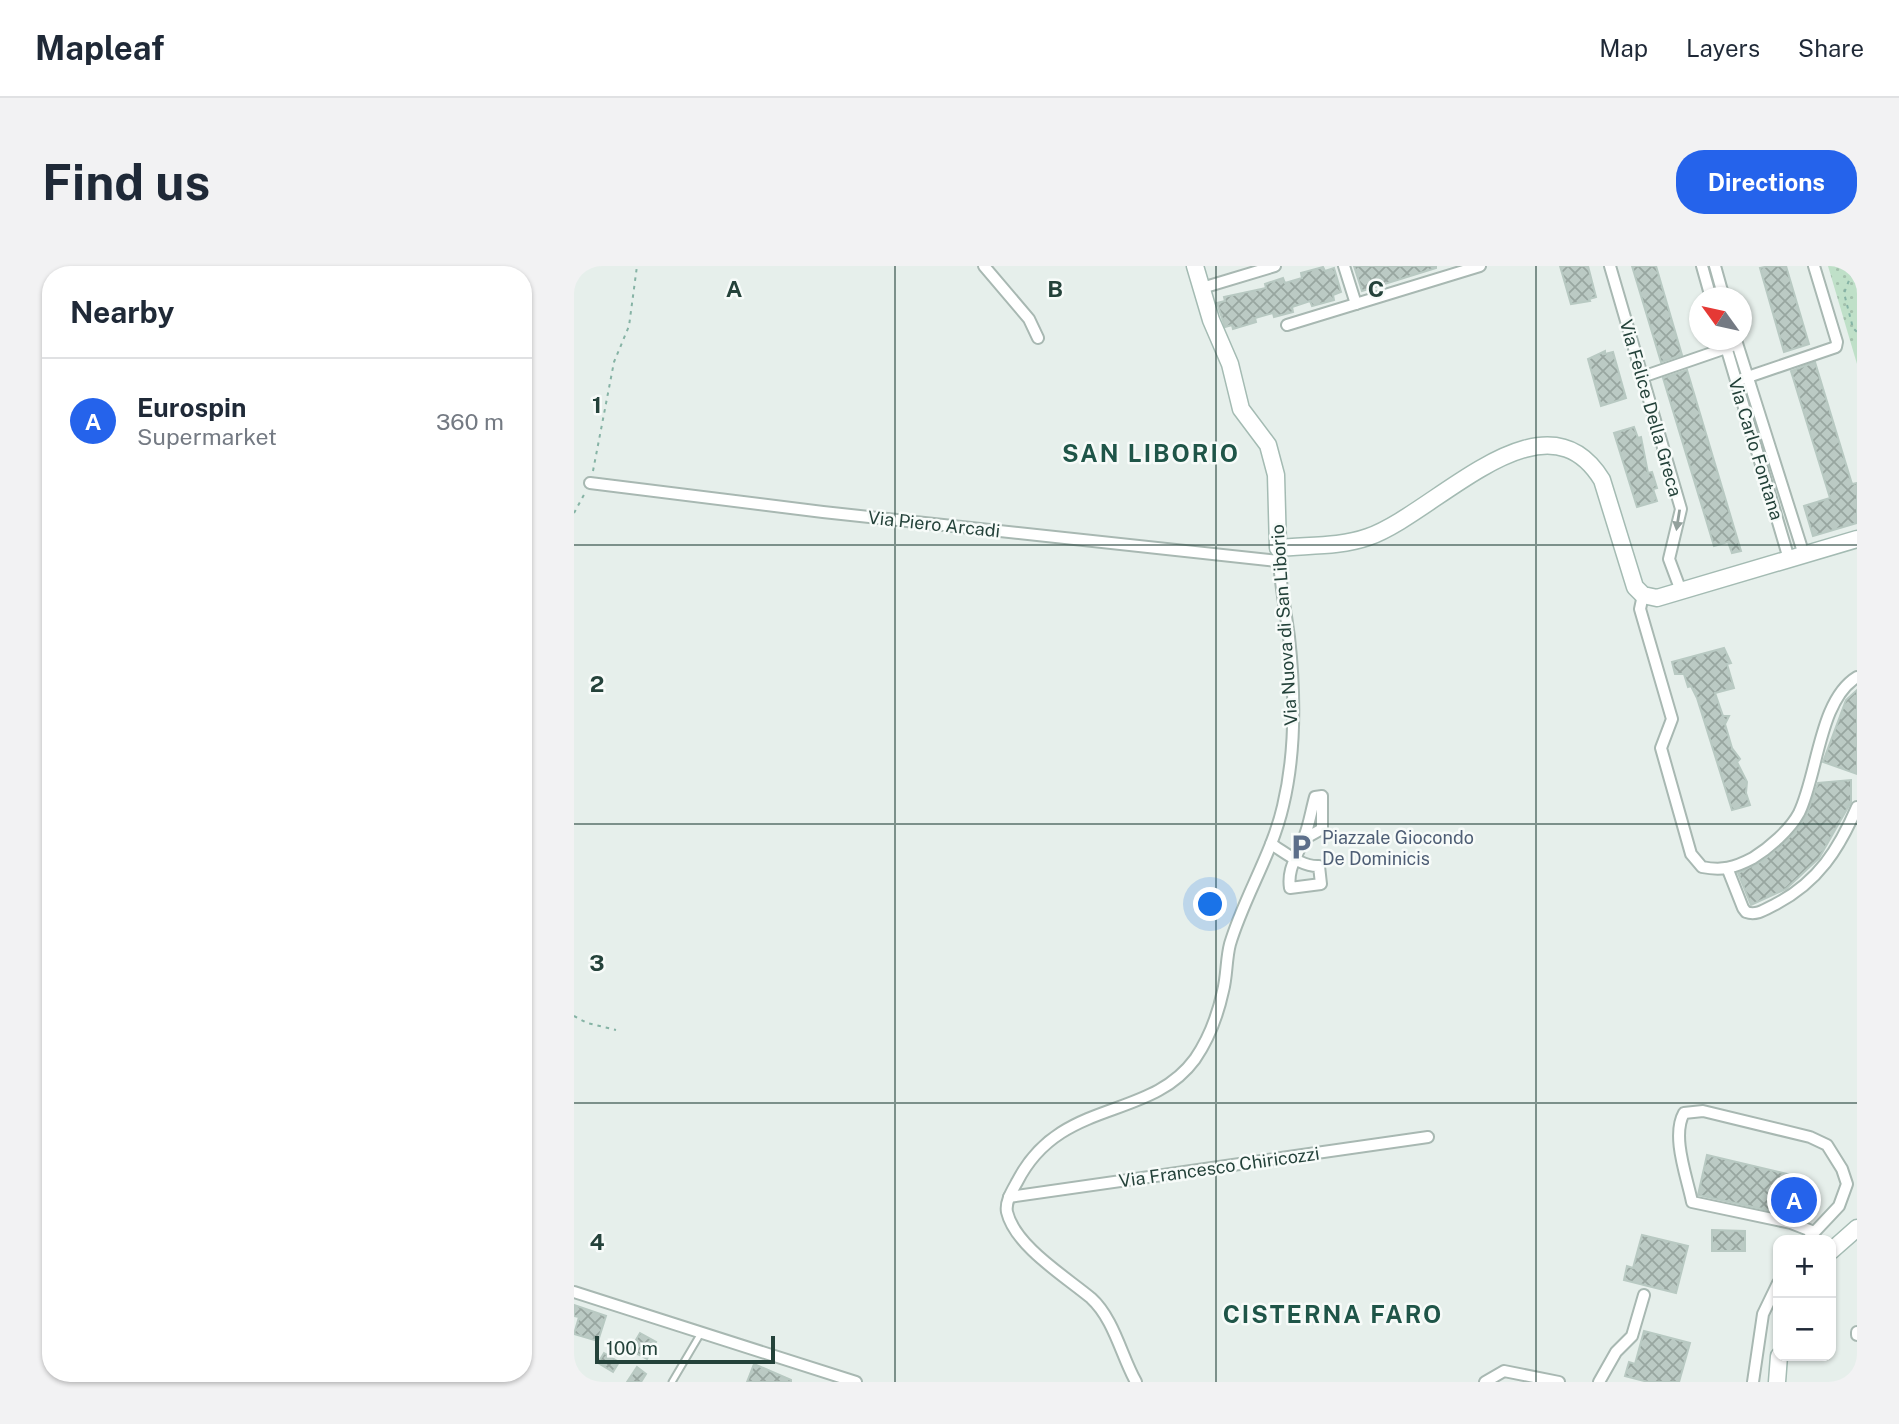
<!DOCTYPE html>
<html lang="en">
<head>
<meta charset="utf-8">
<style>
	:root { --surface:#fff; --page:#f2f2f3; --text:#1f2937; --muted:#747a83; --line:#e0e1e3; --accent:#2563eb }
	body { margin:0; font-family:"Public Sans",sans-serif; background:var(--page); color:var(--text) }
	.controls { position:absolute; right:21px; bottom:21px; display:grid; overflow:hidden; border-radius:14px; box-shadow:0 2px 5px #0004 }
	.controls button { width:63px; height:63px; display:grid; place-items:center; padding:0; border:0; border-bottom:2px solid var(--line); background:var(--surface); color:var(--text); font:35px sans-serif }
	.compass { position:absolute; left:1115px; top:21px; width:63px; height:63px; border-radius:50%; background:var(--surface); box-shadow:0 2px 5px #0004; rotate:303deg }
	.scale { position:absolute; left:21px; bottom:18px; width:180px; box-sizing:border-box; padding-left:7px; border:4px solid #24423a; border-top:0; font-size:19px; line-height:24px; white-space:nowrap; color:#24423a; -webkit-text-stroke:5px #f7fbf9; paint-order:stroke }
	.you { position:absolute; left:637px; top:639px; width:24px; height:24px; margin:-18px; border:5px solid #fff; border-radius:50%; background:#1a73e8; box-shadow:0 0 0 10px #1a73e833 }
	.badge { display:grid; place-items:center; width:46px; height:46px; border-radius:50%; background:var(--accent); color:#fff; font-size:23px; font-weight:700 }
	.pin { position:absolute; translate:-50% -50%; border:4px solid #fff; box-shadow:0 2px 7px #0006 }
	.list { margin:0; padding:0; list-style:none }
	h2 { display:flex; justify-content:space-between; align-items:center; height:91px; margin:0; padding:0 28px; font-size:30px }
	h2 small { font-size:23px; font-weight:400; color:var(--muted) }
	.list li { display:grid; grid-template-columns:46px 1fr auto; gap:21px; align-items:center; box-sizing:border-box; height:126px; padding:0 28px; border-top:2px solid var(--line) }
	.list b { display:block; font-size:26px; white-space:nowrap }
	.list p { margin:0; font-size:23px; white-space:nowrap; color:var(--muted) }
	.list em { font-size:23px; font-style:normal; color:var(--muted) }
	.map { position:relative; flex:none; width:1283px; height:1116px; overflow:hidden; border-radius:28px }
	header { display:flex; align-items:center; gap:42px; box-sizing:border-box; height:98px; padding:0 35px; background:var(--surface); border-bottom:2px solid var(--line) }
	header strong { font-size:33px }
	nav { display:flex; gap:38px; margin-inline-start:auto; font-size:24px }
	.intro { display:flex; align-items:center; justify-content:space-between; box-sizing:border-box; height:168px; padding:0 42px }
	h1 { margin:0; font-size:49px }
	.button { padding:18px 32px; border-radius:28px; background:var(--accent); color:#fff; font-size:24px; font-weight:700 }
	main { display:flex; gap:42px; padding:0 42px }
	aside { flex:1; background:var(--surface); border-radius:28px; box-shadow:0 2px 5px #0004 }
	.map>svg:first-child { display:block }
</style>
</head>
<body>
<header>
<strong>Mapleaf</strong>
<nav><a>Map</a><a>Layers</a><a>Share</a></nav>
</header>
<div class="intro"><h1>Find us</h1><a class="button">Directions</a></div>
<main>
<aside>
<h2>Nearby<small></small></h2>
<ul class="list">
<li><span class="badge">A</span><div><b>Eurospin</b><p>Supermarket</p></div><em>360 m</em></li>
</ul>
</aside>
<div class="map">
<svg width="1283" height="1116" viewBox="0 0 1283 1116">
	<defs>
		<pattern id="park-dots" width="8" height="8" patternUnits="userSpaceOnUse" patternTransform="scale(1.75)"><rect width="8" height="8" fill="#bfe0c8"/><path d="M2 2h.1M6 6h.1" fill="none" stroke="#a4c1ad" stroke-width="1.8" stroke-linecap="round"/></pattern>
		<pattern id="building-cross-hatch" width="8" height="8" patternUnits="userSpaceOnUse" patternTransform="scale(1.75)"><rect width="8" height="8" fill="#bbcac4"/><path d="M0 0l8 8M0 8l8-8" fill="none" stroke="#98a6a0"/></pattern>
	</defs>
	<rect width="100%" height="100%" fill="#e6efeb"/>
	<path fill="url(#park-dots)" d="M1254,0H1283V98Z"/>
	<g fill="url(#building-cross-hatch)" stroke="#b8c9c2" stroke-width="2">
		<path d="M780,0H862V2L788,25Z"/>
		<path d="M986,0H1014L1022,31L1015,33L1016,35L997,38Z"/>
		<path d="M1058,0H1082L1108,89L1087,96Z"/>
		<path d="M1195,0H1212L1235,78L1210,86L1186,2Z"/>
		<path d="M749,1L751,5L760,2L767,26L759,29L760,34L738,40L736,35L718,41L719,46L700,51L699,47L681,52L682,56L659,63L658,59L651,61L643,37L651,35L650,31L692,22L691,18L709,12L711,17L728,12L727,7Z"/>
		<path d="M1031,85V88L1039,86L1052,132L1027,140L1014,93Z"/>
		<path d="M1241,96L1278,218L1283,217V257L1239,270L1230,240L1256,232L1217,105Z"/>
		<path d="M1113,104L1167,285L1158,287L1154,276L1140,280L1089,112Z"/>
		<path d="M1060,161L1064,172L1067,171L1074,207L1078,206L1083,222L1079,223L1083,235L1063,241L1040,167Z"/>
		<path d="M1150,382L1157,397L1153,398L1160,422L1141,427L1149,450H1155L1151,458L1158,482L1166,493L1163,496L1173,516L1172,527L1176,539L1158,544L1123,432L1117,420L1114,421L1110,408H1101L1098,396Z"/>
		<path d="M1283,424V508L1249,496L1272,434Z"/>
		<path d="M1277,514V536L1245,592L1212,623L1177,639L1164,607L1190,594L1222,565L1232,550L1244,517Z"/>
		<path d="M1133,889L1230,912L1221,950L1124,929Z"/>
		<path d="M1138,964L1171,965V985H1138Z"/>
		<path d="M1068,969L1114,980L1102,1027L1050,1014L1053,1000L1059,1002Z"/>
		<path d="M0,1039L32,1050L24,1075L0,1068L5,1051L0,1050Z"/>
		<path d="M1070,1065L1116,1077L1105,1116H1074L1051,1110L1055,1096L1061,1098Z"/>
		<path d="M66,1067L82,1076L73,1093L56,1084Z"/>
		<path d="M30,1087L45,1096L39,1106L24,1097Z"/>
		<path d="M180,1098L217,1114V1116H173Z"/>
		<path d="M63,1101L72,1108L67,1116H53Z"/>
	</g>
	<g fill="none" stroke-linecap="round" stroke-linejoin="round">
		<g stroke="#a8b8b2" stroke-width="9">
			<path id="lane" d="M98,1116L127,1067"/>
		</g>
		<g stroke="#a8b8b2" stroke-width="14">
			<g id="street">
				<path d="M410,0L455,53L464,72"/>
				<path d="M770,0L782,38"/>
				<path d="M1036,0L1107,243L1095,293L1107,325"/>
				<path d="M1128,0L1137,32"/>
				<path d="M1141,0L1150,32"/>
				<path d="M628,22L701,0"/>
				<path d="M713,59L906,0"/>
				<path d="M1150,74L1215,293"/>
				<path d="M1162,74L1230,289"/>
				<path d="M1068,111L1158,80"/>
				<path d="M1168,113L1262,81L1263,76L1240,0"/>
				<path d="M16,217L249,246L704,295"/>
				<path d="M1069,329L1066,343L1098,453L1087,482L1117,588L1128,601C1148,605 1160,602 1179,592C1195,582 1216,564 1225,547C1244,508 1245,434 1283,411"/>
				<path d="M697,578C712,587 728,601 745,600L747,618L716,622C713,603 723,591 729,574C735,561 737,545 741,531L748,530V563L730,573"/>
				<path d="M1154,604L1169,642L1172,646C1183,650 1192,643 1202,638C1244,616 1265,583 1283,541"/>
				<path d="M435,931L854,871"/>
				<path d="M1233,974L1265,940L1273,918L1268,903L1253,879L1236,871L1129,845L1110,847C1097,870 1113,911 1118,936L1217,957L1240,966"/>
				<path d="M0,1026L282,1116"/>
				<path d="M1283,1066V1069"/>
				<path d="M562,1116C547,1089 540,1053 517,1032C492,1011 441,980 433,946C431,936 438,925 443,916C486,831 575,856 621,793C634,774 644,748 649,725C653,710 652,693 656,678C670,631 698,588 709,540C722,486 721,425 715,371C711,341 705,311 704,282"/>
				<path d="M911,1116L930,1105L985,1116"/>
				<path d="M1025,1116L1042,1086L1058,1070L1070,1029"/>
				<path d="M1179,1116L1189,1048L1204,1017"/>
			</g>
		</g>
		<g stroke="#a4bbb3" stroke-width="19">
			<g id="secondary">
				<path d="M621,0L637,54L656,98L667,143L694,179L702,209L704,282C733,279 766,281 794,271C861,248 970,119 1028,214L1061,321L1069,329L1083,332L1283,273"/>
				<path d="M1257,985L1283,962"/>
				<path d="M1203,1116L1205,1090"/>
			</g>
		</g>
		<g stroke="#86b3a5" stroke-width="2" stroke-dasharray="3.5 5" stroke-linecap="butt">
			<path d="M1268,0L1283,9"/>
			<path d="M1278,7L1270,27L1279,62L1283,66"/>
			<path d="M19,205L40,96L55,60L63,0"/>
			<path d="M0,247L11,227"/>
			<path d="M0,750L13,757L42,764"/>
		</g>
		<use href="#lane" stroke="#fff" stroke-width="5"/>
		<use href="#street" stroke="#fff" stroke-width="10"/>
		<use href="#secondary" stroke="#fff" stroke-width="16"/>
	</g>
	<defs><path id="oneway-solid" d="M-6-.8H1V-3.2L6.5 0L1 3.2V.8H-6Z" transform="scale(1.75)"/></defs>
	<use fill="#92a09c" href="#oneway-solid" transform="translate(1104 254) rotate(99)"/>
	<path fill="none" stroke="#24423a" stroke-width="2" stroke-opacity="0.55" d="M321,0V1116M642,0V1116M962,0V1116M0,279H1283M0,558H1283M0,837H1283"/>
	<defs>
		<g id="parking-bare" transform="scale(2.1)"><path d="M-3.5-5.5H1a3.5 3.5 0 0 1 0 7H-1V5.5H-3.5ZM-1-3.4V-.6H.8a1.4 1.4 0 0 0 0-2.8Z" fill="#5c6f8a" stroke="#f7fbf9" stroke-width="2.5" paint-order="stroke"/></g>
	</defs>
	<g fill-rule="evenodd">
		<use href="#parking-bare" x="727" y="581"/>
	</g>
	<g text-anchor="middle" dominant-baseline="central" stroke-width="5" stroke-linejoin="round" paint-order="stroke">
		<g font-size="18" fill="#24423a" stroke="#f7fbf9">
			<text transform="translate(1077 142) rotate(74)">Via Felice Della Greca</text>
			<text transform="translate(1182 183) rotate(73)">Via Carlo Fontana</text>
			<text transform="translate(360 258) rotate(6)">Via Piero Arcadi</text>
			<text transform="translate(710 359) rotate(-94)">Via Nuova di San Liborio</text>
			<text transform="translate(645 901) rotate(-8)">Via Francesco Chiricozzi</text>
		</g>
		<g font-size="18" fill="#4e5e75" stroke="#f7fbf9" text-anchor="start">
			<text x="748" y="571">Piazzale Giocondo<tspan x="748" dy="21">De Dominicis</tspan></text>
		</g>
		<g font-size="24" font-weight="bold" letter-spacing="2" fill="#1f5548" stroke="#f7fbf9">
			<text x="577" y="187">SAN LIBORIO</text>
			<text x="759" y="1048">CISTERNA FARO</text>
		</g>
	</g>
	<g font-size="23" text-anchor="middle" font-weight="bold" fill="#24423a" stroke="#f7fbf9" stroke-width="5" stroke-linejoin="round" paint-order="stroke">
		<text x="160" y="31">A</text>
		<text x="481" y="31">B</text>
		<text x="802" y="31">C</text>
		<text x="23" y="147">1</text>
		<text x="23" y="426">2</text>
		<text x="23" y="705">3</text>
		<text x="23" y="984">4</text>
	</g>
</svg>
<div class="controls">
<button>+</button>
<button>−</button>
</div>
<svg class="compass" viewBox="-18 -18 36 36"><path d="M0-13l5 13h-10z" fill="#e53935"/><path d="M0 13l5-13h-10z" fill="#747a83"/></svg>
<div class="scale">100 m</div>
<div class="you"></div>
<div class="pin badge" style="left:1220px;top:934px">A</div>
</div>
</main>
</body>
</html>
